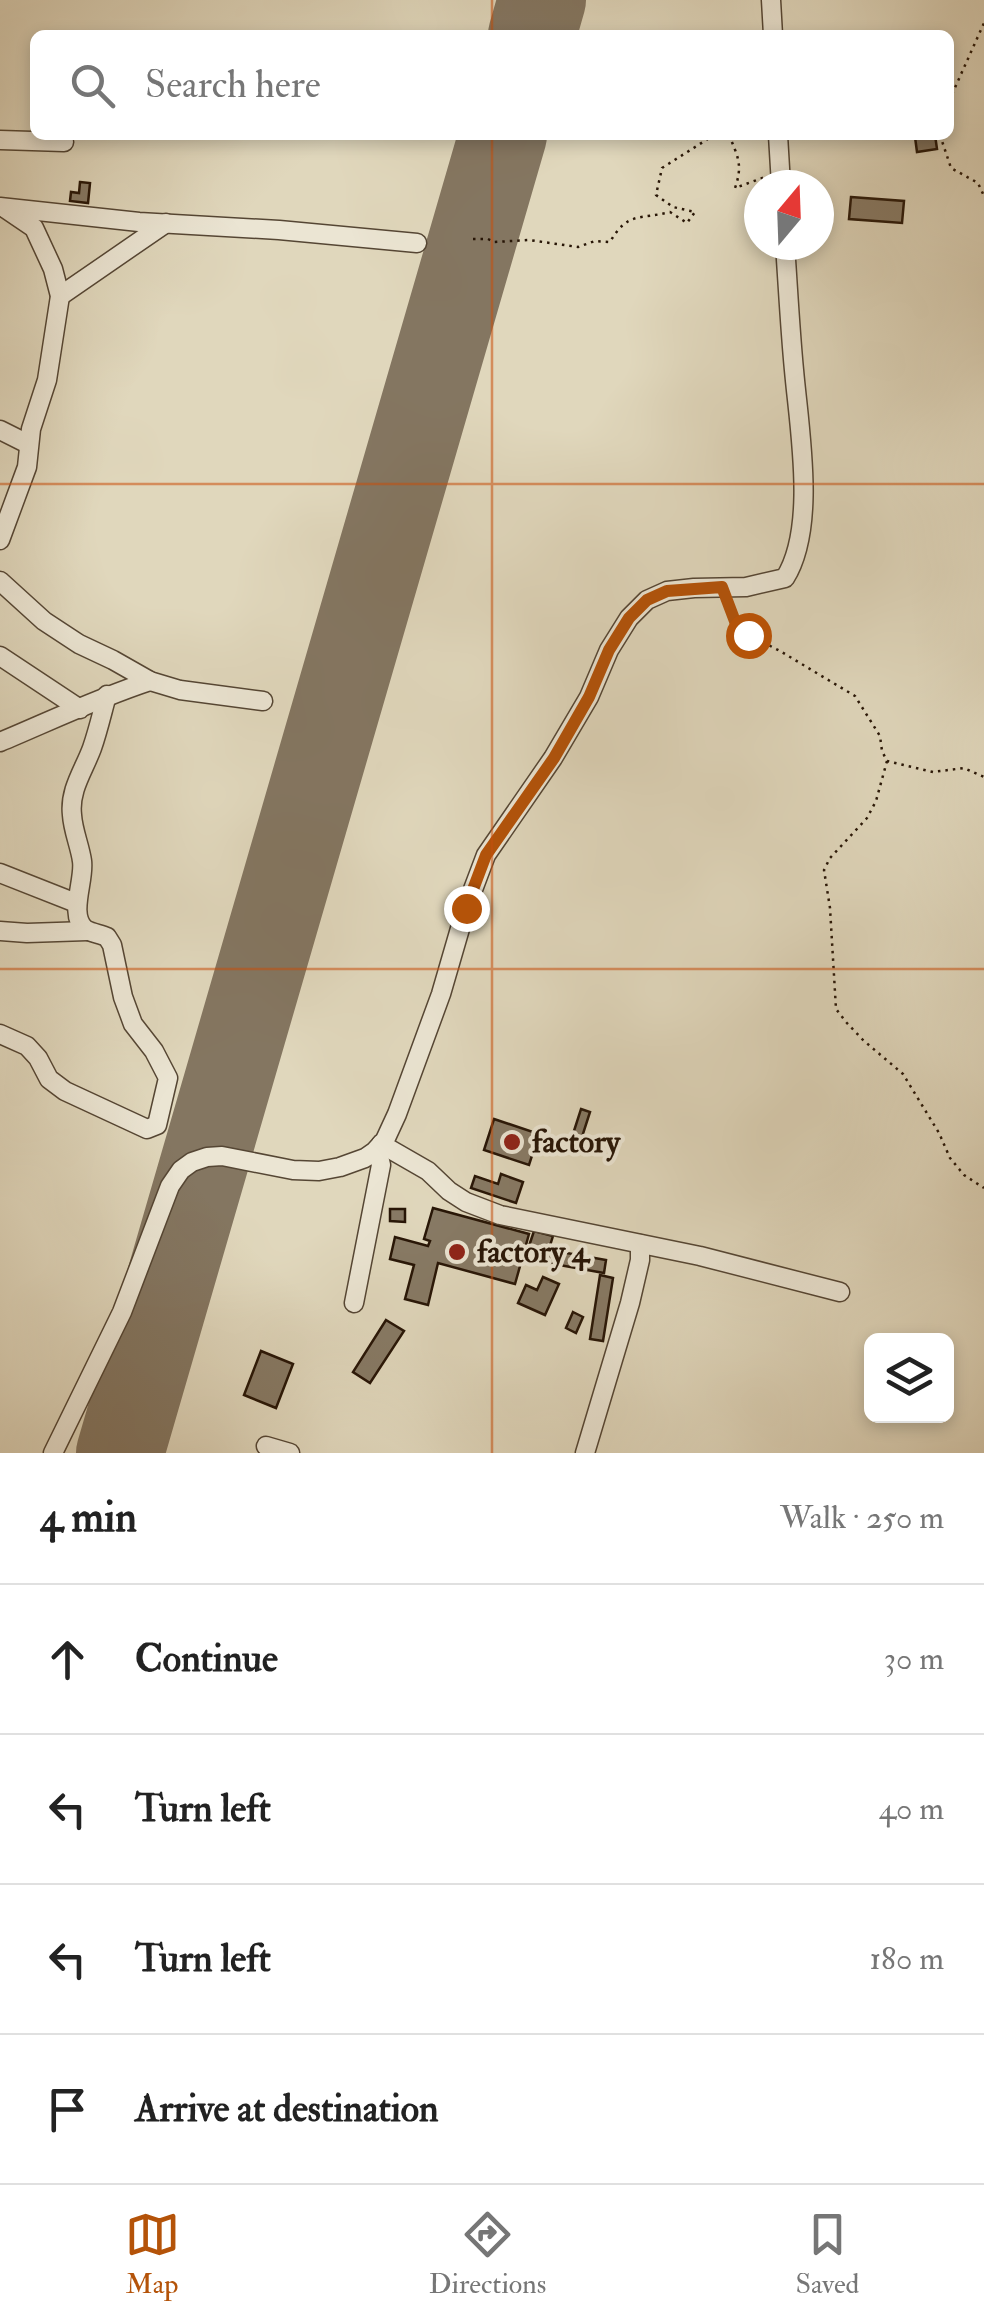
<!DOCTYPE html>
<html lang="en">
<head>
<meta charset="utf-8">
<style>
	:root { --surface:#fff; --page:#f2f2f2; --text:#222; --muted:#767676; --line:#e0e0e0; --accent:#b45309 }
	body { margin:0; font-family:"IM FELL Double Pica",serif; background:var(--page); color:var(--text) }
	.controls { position:absolute; right:30px; bottom:30px; display:grid; overflow:hidden; border-radius:15px; box-shadow:0 5px 15px #0003 }
	.controls button { width:90px; height:90px; display:grid; place-items:center; padding:0; border:0; border-bottom:2px solid var(--line); background:var(--surface); color:var(--text); font:50px sans-serif }
	.compass { position:absolute; left:744px; top:170px; width:90px; height:90px; border-radius:50%; background:var(--surface); box-shadow:0 5px 15px #0003; rotate:19deg }
	.stop { position:absolute; width:30px; height:30px; margin:-22px; border:8px solid #b45309; border-radius:50%; background:#fff }
	.stop.end { background:#b45309; border-color:#fff; box-shadow:0 2px 10px #0008 }
	.list { margin:0; padding:0; list-style:none }
	h2 { display:flex; justify-content:space-between; align-items:center; height:130px; margin:0; padding:0 40px; font-size:42px }
	h2 small { font-size:32px; font-weight:400; color:var(--muted) }
	.list li { display:grid; grid-template-columns:65px 1fr auto; gap:30px; align-items:center; box-sizing:border-box; height:150px; padding:0 40px; border-top:2px solid var(--line) }
	.list b { display:block; font-size:38px; white-space:nowrap }
	.list em { font-size:32px; font-style:normal; color:var(--muted) }
	.icon { flex:none; width:55px; height:55px; fill:none; stroke:currentColor; stroke-width:2; stroke-linecap:round; stroke-linejoin:round }
	.map { position:relative; flex:none; width:984px; height:1453px; overflow:hidden }
	.search { position:absolute; background:var(--surface); box-shadow:0 5px 15px #0003; left:30px; right:30px; top:30px; height:110px; display:flex; align-items:center; gap:25px; box-sizing:border-box; padding:0 35px; border-radius:15px; color:var(--muted); font-size:38px }
	.sheet { height:730px; background:var(--surface) }
	nav { display:flex; justify-content:space-around; align-items:center; box-sizing:border-box; height:140px; border-top:2px solid var(--line); background:var(--surface); font-size:28px; color:var(--muted) }
	nav a { display:grid; justify-items:center; gap:5px }
	nav .on { color:var(--accent) }
	.map>svg:first-child { display:block }
</style>
</head>
<body>
<div class="map">
<svg width="984" height="1453" viewBox="0 0 984 1453">
	<rect width="100%" height="100%" fill="#e0d7bc"/>
	<filter id="stains"><feTurbulence type="fractalNoise" baseFrequency=".002" numOctaves="4"/><feColorMatrix values="0 0 0 0 .2 0 0 0 0 .09 0 0 0 0 .02 0 0 0 .5 -.17"/></filter>
	<radialGradient id="worn" r=".72"><stop offset=".6" stop-color="#630" stop-opacity="0"/><stop offset="1" stop-color="#630" stop-opacity=".3"/></radialGradient>
	<g fill="none" stroke-linecap="round" stroke-linejoin="round">
		<g stroke="#847661" stroke-width="88">
			<path d="M532,35L542,0"/>
			<path d="M120,1453L503,135"/>
		</g>
	</g>
	<g fill="#877a65" stroke="#271506" stroke-width="2.5">
		<path d="M935,135L937,149L917,152L915,137Z"/>
		<path d="M80,182L90,183L88,203L70,201L71,192L79,193Z"/>
		<path d="M851,197L904,201L902,223L849,219Z"/>
		<path d="M581,1109L590,1112L582,1137L573,1134Z"/>
		<path d="M494,1119L539,1134L529,1165L484,1150Z"/>
		<path d="M501,1174L523,1182L516,1203L471,1188L475,1176L498,1184Z"/>
		<path d="M433,1208L529,1234L515,1284L438,1263L428,1305L405,1299L414,1265L390,1259L395,1237L428,1246L430,1241L424,1239Z"/>
		<path d="M390,1209H405V1222L390,1221Z"/>
		<path d="M534,1231L553,1236L548,1252L529,1246Z"/>
		<path d="M550,1250L606,1260L604,1273L548,1263Z"/>
		<path d="M600,1275L613,1278L603,1341L590,1339Z"/>
		<path d="M543,1277L559,1284L545,1315L518,1303L526,1285L537,1290Z"/>
		<path d="M573,1312L583,1317L576,1333L566,1328Z"/>
		<path d="M386,1320L404,1331L370,1383L353,1372Z"/>
		<path d="M261,1351L293,1364L276,1408L244,1395Z"/>
	</g>
	<g fill="none" stroke-linecap="round" stroke-linejoin="round">
		<g stroke="#554634" stroke-width="21">
			<g id="minor">
				<path d="M771,0L773,35"/>
				<path d="M778,135L781,185"/>
				<path d="M0,140L64,142"/>
				<path d="M0,207L139,222L279,230L417,243"/>
				<path d="M60,296L166,223"/>
				<path d="M0,430L28,444"/>
				<path d="M0,540L27,467L31,429L47,380L60,296L53,269L34,228L6,209"/>
				<path d="M0,581L44,621L79,644L113,660L150,681L180,690L263,701"/>
				<path d="M0,656L80,709"/>
				<path d="M0,742C50,721 98,698 150,681"/>
				<path d="M0,873L76,903"/>
				<path d="M0,931L27,933L87,931"/>
				<path d="M0,1034L27,1046L38,1058L49,1079L65,1091L147,1129L157,1125L168,1078L154,1051L133,1024L123,997L112,945L107,937C101,934 91,933 85,929C68,915 85,880 82,861C80,846 73,831 72,815C69,790 84,770 92,748C98,731 102,713 107,695"/>
				<path d="M381,1144L428,1171L449,1191L466,1202L500,1215L700,1256L840,1292"/>
				<path d="M354,1303L381,1165L377,1149"/>
				<path d="M266,1446L290,1453"/>
				<path d="M53,1453L122,1312L170,1186L181,1170L192,1162L207,1157L222,1156L293,1170L319,1171L340,1167L365,1158L375,1151L385,1140L397,1114L441,994L466,908L486,855L553,758L589,697L609,650L629,618L647,600L667,591L694,588L746,587L785,578C817,527 799,428 794,370C790,328 788,287 785,245"/>
				<path d="M585,1453L630,1303L640,1260V1244"/>
			</g>
		</g>
		<g stroke="#271506" stroke-width="2.5" stroke-dasharray="2.5 5" stroke-linecap="butt">
			<path d="M949,101L984,23"/>
			<path d="M729,135C738,157 743,165 735,188L765,177"/>
			<path d="M940,135L951,168L978,183L984,196"/>
			<path d="M473,239H488L494,242L529,240L578,247L595,241L610,242C628,211 639,220 670,212L687,223L695,212L673,207L656,195L662,168L714,135"/>
			<path d="M729,605L737,624L749,635L780,651L855,696L880,736L882,751L887,761L933,772L964,768L984,777"/>
			<path d="M887,761L876,801L867,818L830,858L824,870L830,908L836,1009L846,1022L863,1040L903,1074L939,1133L950,1158L964,1175L984,1188"/>
		</g>
		<use href="#minor" stroke="#ebe5d3" stroke-width="18"/>
	</g>
	<g fill="none" stroke-linecap="round" stroke-linejoin="round">
		<path stroke="#b45309" stroke-width="12" d="M466,908L486,855L554,758L589,697L609,650L629,618L647,600L667,591L722,587L736,624L748,635"/>
	</g>
	<path fill="none" stroke="#cb4f0b" stroke-width="2.5" stroke-opacity="0.55" d="M492,0V35M492,135V1453M0,484H984M0,969H984"/>
	<g fill="#8f2418" stroke="#ebe5d3" stroke-width="4">
		<circle cx="512" cy="1142" r="10"/>
		<circle cx="457" cy="1252" r="10"/>
	</g>
	<g text-anchor="middle" dominant-baseline="central" stroke-width="8" stroke-linejoin="round" paint-order="stroke">
		<g font-size="32" font-weight="bold" fill="#271506" stroke="#ebe5d3" text-anchor="start">
			<text x="532" y="1142">factory</text>
			<text x="477" y="1252">factory 4</text>
		</g>
	</g>
	<rect width="100%" height="100%" filter="url(#stains)"/>
	<rect width="100%" height="100%" fill="url(#worn)"/>
</svg>
<div class="controls">
<button><svg class="icon" aria-label="layers" viewBox="0 0 24 24"><path d="M12 4l9 5-9 5-9-5zM3 14l9 5 9-5"/></svg></button>
</div>
<svg class="compass" viewBox="-18 -18 36 36"><path d="M0-13l5 13h-10z" fill="#e53935"/><path d="M0 13l5-13h-10z" fill="#767676"/></svg>
<div class="stop" style="left:748px;top:635px"></div>
<div class="stop end" style="left:466px;top:908px"></div>
<div class="search"><svg class="icon" aria-label="search" viewBox="0 0 24 24"><circle cx="10" cy="10" r="6"/><path d="M15 15l6 6"/></svg>Search here</div>
</div>
<section class="sheet">
<h2>4 min<small>Walk · 250 m</small></h2>
<ul class="list">
<li><svg class="icon" aria-label="ahead" viewBox="0 0 24 24"><path d="M12 20V5M6 11l6-6 6 6"/></svg><div><b>Continue</b></div><em>30 m</em></li>
<li><svg class="icon" aria-label="left" viewBox="0 0 24 24"><path d="M17 20v-9H6M10 6l-5 5 5 5"/></svg><div><b>Turn left</b></div><em>40 m</em></li>
<li><svg class="icon" aria-label="left" viewBox="0 0 24 24"><path d="M17 20v-9H6M10 6l-5 5 5 5"/></svg><div><b>Turn left</b></div><em>180 m</em></li>
<li><svg class="icon" aria-label="arrive" viewBox="0 0 24 24"><path d="M6 21V4h12l-3 4 3 4H6"/></svg><div><b>Arrive at destination</b></div></li>
</ul>
</section>
<nav>
<a class="on"><svg class="icon" aria-label="map" viewBox="0 0 24 24"><path d="M3 6l6-2 6 2 6-2v14l-6 2-6-2-6 2zM9 4v14M15 6v14"/></svg>Map</a>
<a><svg class="icon" aria-label="directions" viewBox="0 0 24 24"><path d="M12 3l9 9-9 9-9-9zM9 14v-3h6M13 9l2 2-2 2"/></svg>Directions</a>
<a><svg class="icon" aria-label="saved" viewBox="0 0 24 24"><path d="M7 4h10v16l-5-4-5 4z"/></svg>Saved</a>
</nav>
</body>
</html>
